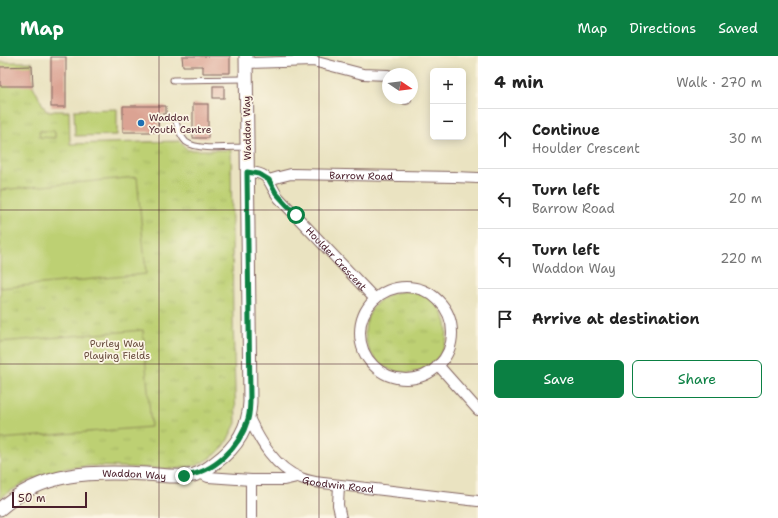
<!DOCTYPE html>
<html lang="en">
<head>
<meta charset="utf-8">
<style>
	:root { --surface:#fff; --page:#f2f2f2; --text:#222; --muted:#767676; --line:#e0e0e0; --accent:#0b8043 }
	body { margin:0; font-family:"Shantell Sans",sans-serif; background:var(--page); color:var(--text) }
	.controls { position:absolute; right:12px; top:12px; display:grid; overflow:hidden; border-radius:6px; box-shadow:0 2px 10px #0003 }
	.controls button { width:36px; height:36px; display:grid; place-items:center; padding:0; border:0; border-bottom:1px solid var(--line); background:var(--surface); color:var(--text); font:20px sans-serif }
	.compass { position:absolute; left:382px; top:12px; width:36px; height:36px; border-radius:50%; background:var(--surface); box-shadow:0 2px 10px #0003; rotate:103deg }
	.scale { position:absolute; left:12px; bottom:10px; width:75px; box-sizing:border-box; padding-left:4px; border:2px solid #4a1f2b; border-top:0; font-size:11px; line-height:14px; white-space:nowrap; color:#4a1f2b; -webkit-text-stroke:3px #fcf5e5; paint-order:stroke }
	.stop { position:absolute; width:12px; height:12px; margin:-9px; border:3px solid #0b8043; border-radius:50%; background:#fff }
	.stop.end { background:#0b8043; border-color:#fff; box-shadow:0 1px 4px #0008 }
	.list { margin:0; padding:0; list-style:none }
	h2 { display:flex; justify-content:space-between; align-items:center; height:52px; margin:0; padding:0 16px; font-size:17px }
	h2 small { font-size:13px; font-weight:400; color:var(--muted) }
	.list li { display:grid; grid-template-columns:26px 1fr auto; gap:12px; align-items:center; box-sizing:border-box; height:60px; padding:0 16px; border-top:1px solid var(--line) }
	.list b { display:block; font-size:15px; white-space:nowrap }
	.list p { margin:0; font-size:13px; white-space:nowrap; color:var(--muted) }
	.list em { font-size:13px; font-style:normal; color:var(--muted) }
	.actions { display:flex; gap:8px; padding:12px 16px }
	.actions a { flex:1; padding:9px 0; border:1px solid var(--accent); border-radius:6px; text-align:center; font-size:14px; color:var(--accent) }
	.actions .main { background:var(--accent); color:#fff }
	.icon { flex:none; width:22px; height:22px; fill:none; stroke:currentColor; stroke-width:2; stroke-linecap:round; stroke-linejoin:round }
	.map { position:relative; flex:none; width:478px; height:462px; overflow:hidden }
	header { display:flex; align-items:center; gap:24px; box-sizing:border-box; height:56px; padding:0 20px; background:var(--accent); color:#fff }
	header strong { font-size:19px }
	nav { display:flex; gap:22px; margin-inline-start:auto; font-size:14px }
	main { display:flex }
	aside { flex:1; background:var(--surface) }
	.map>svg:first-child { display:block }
</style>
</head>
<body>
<header>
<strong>Map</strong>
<nav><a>Map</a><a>Directions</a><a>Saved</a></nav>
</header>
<main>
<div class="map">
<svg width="478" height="462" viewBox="0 0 478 462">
	<defs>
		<pattern id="grass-tufts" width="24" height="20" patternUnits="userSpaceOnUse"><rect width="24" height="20" fill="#bdd073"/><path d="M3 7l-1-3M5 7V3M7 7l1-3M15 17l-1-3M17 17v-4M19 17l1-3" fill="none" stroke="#a4b264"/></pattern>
	</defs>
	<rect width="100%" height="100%" fill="#fcf5e5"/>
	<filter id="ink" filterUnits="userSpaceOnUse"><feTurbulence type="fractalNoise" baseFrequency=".025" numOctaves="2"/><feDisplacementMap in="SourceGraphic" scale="8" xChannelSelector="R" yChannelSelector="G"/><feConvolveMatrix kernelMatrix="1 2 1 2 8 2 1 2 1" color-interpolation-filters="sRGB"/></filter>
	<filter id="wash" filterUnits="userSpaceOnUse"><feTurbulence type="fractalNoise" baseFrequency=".012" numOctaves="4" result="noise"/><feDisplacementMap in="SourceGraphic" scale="16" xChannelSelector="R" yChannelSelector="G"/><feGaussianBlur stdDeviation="0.9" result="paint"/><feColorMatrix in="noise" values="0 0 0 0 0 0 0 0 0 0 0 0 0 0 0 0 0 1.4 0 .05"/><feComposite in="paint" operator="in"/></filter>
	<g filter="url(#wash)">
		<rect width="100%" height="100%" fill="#eae3c1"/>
		<g fill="url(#grass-tufts)" stroke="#84784f">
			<path d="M0,6H32L33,30L46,55H69L70,88L179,85L188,94H231L233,263L236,367L225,389L216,398L198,409L177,413L91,410L67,412L43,419L22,428L0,442Z"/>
			<circle cx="406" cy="276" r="41"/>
		</g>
		<g fill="#bdd073" stroke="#84784f">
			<path d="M117,53V79L75,80L74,54Z"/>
			<path d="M40,75H55V82L39,81Z"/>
			<path d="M137,121L146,218L0,232V134Z"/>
			<path d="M143,274L151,371L0,383V286Z"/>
		</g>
		<g id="blocks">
			<g fill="#dba393">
				<path d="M182,0H230V17H203V10H183Z"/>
				<rect x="51" y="1" width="15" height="50"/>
				<path d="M32,10L33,30H0V11Z"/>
				<rect x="213" y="30" width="11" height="12"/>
				<rect x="193" y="48" width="15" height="34"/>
				<path d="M123,50H166V58H158L159,76H123Z"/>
			</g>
		</g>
	</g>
	<g filter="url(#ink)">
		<use href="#blocks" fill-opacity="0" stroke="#826460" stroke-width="1"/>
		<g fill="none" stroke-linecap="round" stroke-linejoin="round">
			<g stroke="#826460" stroke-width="7">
				<g id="service">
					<path d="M173,24L245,23"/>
					<path d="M176,66C178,73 181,81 186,86C198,95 231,91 246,91"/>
				</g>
			</g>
			<g stroke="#826460" stroke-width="12">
				<g id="minor">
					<path d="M246,7L313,5L363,18L388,19"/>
					<path d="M406,43V42"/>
					<path id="s1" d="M247,116C272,117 267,126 279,142L375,243"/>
					<path id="s2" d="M269,124L279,121L291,118L454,121L478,122"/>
					<circle cx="406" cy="277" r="46"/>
					<path d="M438,309L478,354"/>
					<path id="s3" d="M249,362C260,385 275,412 301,422C308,425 315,426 323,427L478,445"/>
					<path d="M200,417L208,421L251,424H284L297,421"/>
					<path d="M339,429L338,449L341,462"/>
					<path d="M251,462V424"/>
				</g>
			</g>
			<g stroke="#826460" stroke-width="15">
				<g id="tertiary">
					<path id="s4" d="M0,453C43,415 92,415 146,418C161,419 179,422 194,419C202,417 209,412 215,407C236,392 249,372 250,346L246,0"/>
				</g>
			</g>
			<use href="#service" stroke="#fff" stroke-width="5"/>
			<use href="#minor" stroke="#fff" stroke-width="10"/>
			<use href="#tertiary" stroke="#fff" stroke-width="13"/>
		</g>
	</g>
	<g fill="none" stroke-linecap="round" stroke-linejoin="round" filter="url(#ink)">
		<path stroke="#0b8043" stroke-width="5" d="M184,420C214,417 240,391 248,363C250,356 250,348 250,341L247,116L259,118L269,124L276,137L296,159"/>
	</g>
	<path fill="none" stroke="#4a1f2b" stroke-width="1" stroke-opacity="0.55" d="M159,0V462M319,0V462M0,154H478M0,308H478"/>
	<circle fill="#1f6fb2" stroke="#fcf5e5" stroke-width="1.5" cx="141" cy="67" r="4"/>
	<g text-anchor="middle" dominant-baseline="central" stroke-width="3.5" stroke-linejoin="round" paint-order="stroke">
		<g font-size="10" fill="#4a1f2b" stroke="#fcf5e5" text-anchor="start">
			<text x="149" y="61">Waddon<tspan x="149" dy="12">Youth Centre</tspan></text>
		</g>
		<g font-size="10" fill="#4a1f2b" stroke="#fcf5e5">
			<text transform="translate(247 72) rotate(-91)">Waddon Way</text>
			<text stroke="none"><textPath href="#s2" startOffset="93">Barrow Road</textPath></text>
			<text stroke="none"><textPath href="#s1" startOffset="128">Houlder Crescent</textPath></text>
			<text stroke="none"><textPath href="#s4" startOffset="143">Waddon Way</textPath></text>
			<text stroke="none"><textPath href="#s3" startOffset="119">Goodwin Road</textPath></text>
		</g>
		<g font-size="10" fill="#674b3d" stroke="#fcf5e5">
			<text x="117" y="287">Purley Way<tspan x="117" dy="12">Playing Fields</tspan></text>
		</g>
	</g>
</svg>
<div class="controls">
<button>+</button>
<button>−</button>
</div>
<svg class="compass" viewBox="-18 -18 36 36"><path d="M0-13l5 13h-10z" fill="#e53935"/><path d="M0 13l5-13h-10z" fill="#767676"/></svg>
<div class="scale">50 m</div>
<div class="stop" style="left:296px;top:159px"></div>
<div class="stop end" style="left:184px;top:420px"></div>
</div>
<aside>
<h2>4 min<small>Walk · 270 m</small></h2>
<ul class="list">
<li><svg class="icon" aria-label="ahead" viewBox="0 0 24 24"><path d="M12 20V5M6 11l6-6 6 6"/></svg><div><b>Continue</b><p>Houlder Crescent</p></div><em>30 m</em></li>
<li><svg class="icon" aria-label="left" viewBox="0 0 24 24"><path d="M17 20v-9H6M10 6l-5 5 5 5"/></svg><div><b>Turn left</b><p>Barrow Road</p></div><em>20 m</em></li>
<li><svg class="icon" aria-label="left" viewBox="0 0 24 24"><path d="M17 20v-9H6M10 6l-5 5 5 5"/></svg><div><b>Turn left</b><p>Waddon Way</p></div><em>220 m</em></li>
<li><svg class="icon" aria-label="arrive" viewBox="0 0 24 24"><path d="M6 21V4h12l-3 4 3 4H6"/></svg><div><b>Arrive at destination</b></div></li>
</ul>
<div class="actions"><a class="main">Save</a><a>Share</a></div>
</aside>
</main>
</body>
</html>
